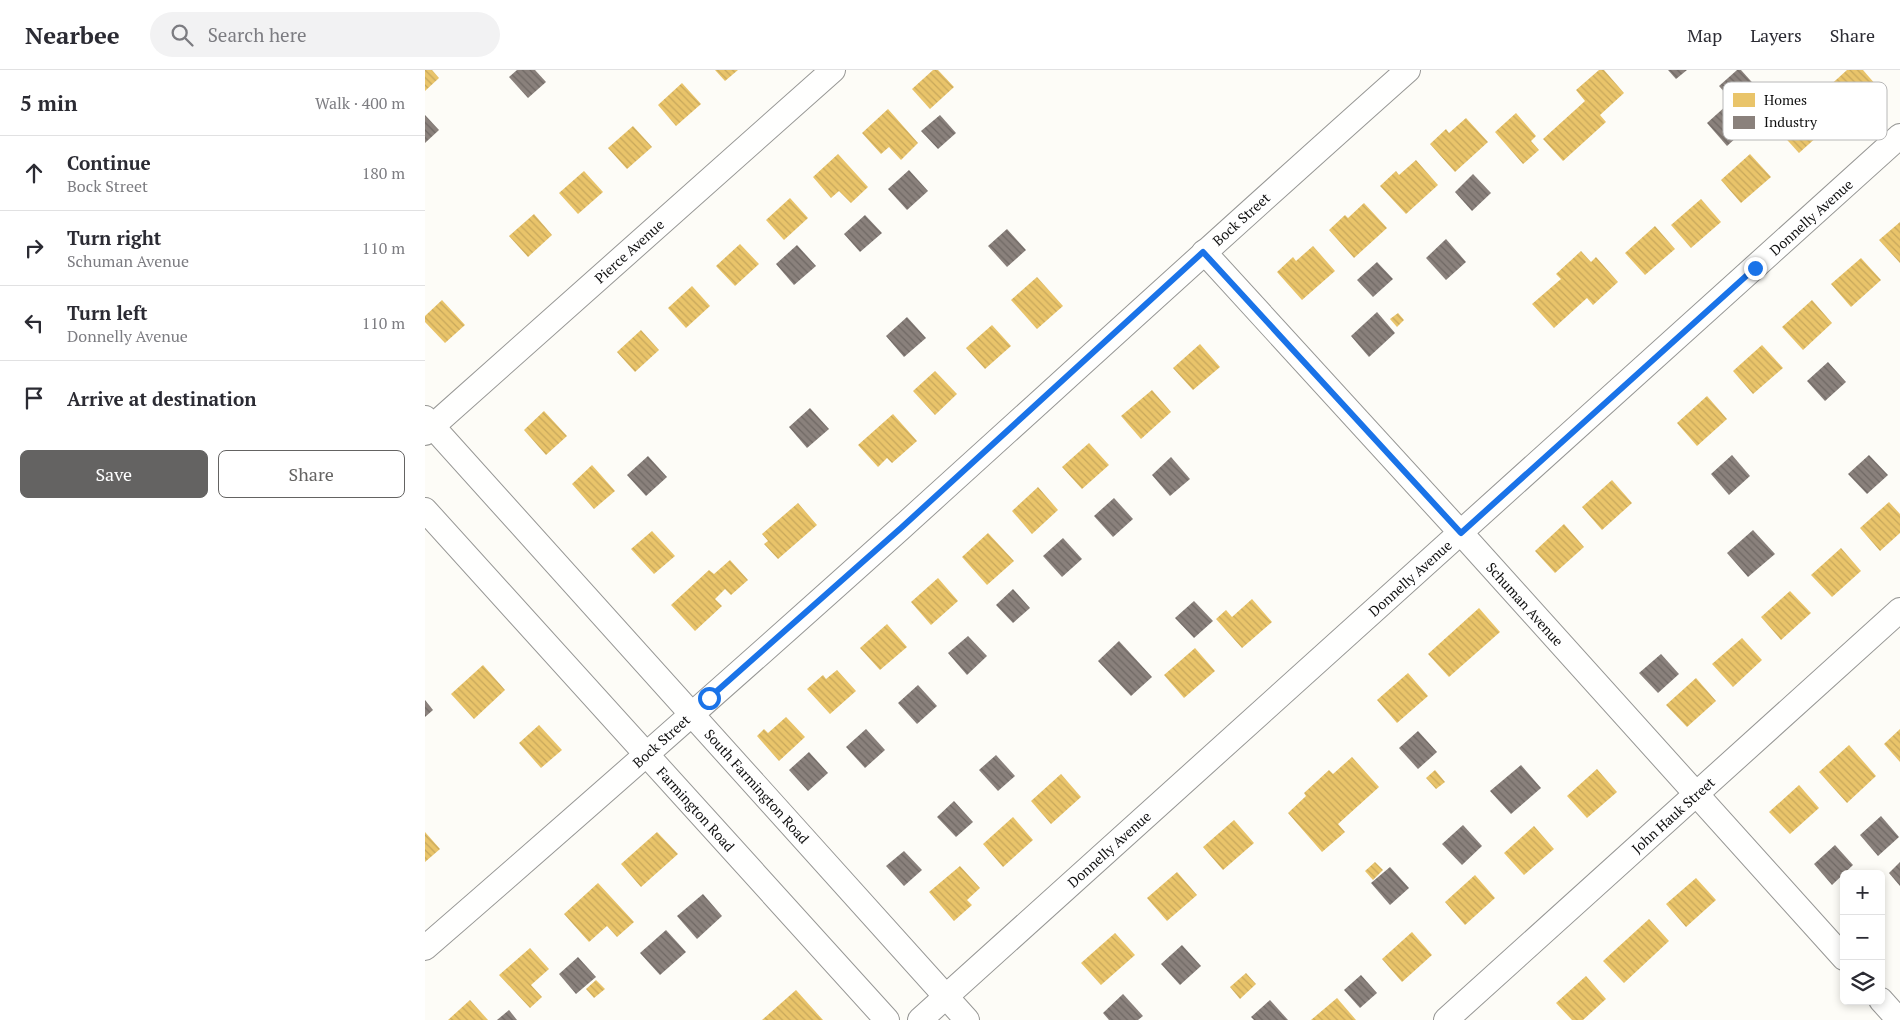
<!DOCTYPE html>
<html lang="en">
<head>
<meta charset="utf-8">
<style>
	:root { --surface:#fff; --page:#f2f2f3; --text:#2b2b33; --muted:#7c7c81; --line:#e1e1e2; --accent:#646362 }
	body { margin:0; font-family:"PT Serif",serif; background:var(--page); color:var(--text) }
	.controls { position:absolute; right:15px; bottom:15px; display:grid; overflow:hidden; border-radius:8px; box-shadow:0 2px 8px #0003 }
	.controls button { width:45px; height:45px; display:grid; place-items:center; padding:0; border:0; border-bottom:1px solid var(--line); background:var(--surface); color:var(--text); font:25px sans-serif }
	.stop { position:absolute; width:15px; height:15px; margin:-11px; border:4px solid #1a73e8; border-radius:50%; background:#fff }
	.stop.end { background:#1a73e8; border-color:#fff; box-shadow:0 1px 5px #0008 }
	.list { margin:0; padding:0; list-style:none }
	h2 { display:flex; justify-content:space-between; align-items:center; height:65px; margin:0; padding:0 20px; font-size:21px }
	h2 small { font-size:16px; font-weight:400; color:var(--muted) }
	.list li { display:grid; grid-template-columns:32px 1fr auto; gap:15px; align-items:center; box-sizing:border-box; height:75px; padding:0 20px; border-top:1px solid var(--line) }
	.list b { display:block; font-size:19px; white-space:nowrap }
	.list p { margin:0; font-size:16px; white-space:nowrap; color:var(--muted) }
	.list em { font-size:16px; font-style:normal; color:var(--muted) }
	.actions { display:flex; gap:10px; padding:15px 20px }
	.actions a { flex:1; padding:11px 0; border:1px solid var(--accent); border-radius:8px; text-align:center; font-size:18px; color:var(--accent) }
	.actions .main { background:var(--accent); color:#fff }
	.icon { flex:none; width:28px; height:28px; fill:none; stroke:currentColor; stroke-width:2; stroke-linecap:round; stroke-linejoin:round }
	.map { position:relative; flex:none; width:1475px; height:950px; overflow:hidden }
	header { display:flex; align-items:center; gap:30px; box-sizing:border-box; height:70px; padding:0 25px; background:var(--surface); border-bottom:1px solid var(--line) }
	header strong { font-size:24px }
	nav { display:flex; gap:28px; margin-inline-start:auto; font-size:18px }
	.search { width:350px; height:45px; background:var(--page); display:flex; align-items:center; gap:12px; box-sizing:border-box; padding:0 18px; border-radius:28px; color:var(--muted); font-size:19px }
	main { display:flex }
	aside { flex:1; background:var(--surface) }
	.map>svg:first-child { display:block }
</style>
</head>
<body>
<header>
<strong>Nearbee</strong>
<div class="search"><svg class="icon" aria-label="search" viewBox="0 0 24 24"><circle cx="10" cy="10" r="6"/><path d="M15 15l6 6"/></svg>Search here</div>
<nav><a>Map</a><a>Layers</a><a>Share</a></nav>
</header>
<main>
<aside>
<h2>5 min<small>Walk · 400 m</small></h2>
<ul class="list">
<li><svg class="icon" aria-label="ahead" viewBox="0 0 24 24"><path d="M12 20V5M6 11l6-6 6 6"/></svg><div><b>Continue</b><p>Bock Street</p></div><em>180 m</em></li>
<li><svg class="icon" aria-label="right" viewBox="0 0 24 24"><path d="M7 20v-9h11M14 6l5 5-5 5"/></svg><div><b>Turn right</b><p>Schuman Avenue</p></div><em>110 m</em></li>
<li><svg class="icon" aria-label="left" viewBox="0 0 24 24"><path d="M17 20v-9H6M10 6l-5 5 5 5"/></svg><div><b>Turn left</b><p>Donnelly Avenue</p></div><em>110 m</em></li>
<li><svg class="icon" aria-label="arrive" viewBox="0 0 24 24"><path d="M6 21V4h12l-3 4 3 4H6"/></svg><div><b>Arrive at destination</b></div></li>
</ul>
<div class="actions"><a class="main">Save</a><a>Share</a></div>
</aside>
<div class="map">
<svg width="1475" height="950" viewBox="0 0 1475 950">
	<defs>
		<pattern id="homes-back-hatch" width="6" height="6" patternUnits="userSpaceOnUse" patternTransform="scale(1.25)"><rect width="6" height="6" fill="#e9c46a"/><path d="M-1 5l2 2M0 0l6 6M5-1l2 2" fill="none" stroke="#c7a75b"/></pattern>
		<pattern id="industry-back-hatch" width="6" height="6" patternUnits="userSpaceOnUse" patternTransform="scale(1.25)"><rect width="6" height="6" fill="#8a817c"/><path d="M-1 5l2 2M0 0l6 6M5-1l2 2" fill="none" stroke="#6f6864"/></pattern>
	</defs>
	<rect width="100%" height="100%" fill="#fdfcf7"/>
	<g fill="url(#homes-back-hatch)">
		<path d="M0,0H7L14,8L0,21Z"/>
		<path d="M290,0H313L300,11Z"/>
		<path d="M508,0H513L529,17L505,39L487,19Z"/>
		<path d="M1174,0H1179L1199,23L1175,45L1181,52L1138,91L1118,69L1160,31L1151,20Z"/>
		<path d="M1422,0H1438L1451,15L1422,41L1401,19Z"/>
		<path d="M257,13L276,34L251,56L233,35Z"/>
		<path d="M1383,34L1403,57L1374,83L1354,61Z"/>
		<path d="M463,39L493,73L476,90L464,77L456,84L437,63Z"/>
		<path d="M1091,43L1111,66L1106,71L1114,80L1098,94L1070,62Z"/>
		<path d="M1041,48L1063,72L1030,102L1005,74L1021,59L1024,63Z"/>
		<path d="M208,56L227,77L202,99L183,78Z"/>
		<path d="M413,84L443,117L426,133L414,121L406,128L388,107Z"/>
		<path d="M1325,84L1346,107L1316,133L1296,110Z"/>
		<path d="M991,90L1013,115L981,144L955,116L971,101L974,105Z"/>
		<path d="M159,101L178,122L153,144L134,123Z"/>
		<path d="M365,128L383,148L359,170L341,150Z"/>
		<path d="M1276,129L1296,152L1266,178L1246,155Z"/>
		<path d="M939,133L962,158L929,188L904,160L920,145L923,148Z"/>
		<path d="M109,144L127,165L103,187L84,166Z"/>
		<path d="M1475,152V193L1454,170Z"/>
		<path d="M1230,156L1250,179L1220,205L1200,183Z"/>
		<path d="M315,174L334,194L310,216L291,196Z"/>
		<path d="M888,176L910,201L877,230L852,202L868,187L871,191Z"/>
		<path d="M1156,181L1166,192L1171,187L1193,212L1168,235L1162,228L1129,258L1107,234L1136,209L1131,204Z"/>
		<path d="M1436,188L1456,210L1426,237L1406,214Z"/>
		<path d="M612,207L638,236L612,259L586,230Z"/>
		<path d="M267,216L285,236L261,258L243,238Z"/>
		<path d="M17,230L40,255L20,273L0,252V246Z"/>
		<path d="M1387,230L1407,253L1378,280L1357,257Z"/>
		<path d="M973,243L979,250L972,257L965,249Z"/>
		<path d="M567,255L586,276L560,299L541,278Z"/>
		<path d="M216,260L234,280L210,302L192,282Z"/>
		<path d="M775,274L795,297L768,320L748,298Z"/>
		<path d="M1337,275L1358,298L1328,324L1308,301Z"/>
		<path d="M510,301L532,324L510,345L488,321Z"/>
		<path d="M727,320L746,342L716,369L696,346Z"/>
		<path d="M1282,326L1302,349L1272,376L1252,353Z"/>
		<path d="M119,341L142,366L121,385L99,360Z"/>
		<path d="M468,344L492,371L467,393L462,388L453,397L433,375Z"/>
		<path d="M664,373L684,395L657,419L637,397Z"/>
		<path d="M167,395L190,421L169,439L147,414Z"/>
		<path d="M1187,410L1207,433L1177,460L1157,437Z"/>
		<path d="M613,417L633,440L607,464L587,441Z"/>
		<path d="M1464,432L1475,444V463L1455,481L1435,458Z"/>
		<path d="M373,433L392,455L353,489L339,474L343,471L337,464Z"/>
		<path d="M1139,454L1159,477L1130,503L1110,481Z"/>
		<path d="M227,461L250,486L229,504L206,479Z"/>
		<path d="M563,463L589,491L562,515L537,487Z"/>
		<path d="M1416,478L1436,501L1407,527L1386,505Z"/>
		<path d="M305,490L323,510L306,525L300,519L290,529L297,536L270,561L246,535L284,500L289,504Z"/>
		<path d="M513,508L533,531L506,555L486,532Z"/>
		<path d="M1365,521L1386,543L1356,570L1336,547Z"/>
		<path d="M827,529L847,552L817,578L791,549L801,540L807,547Z"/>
		<path d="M1054,538L1075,562L1024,607L1003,584Z"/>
		<path d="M462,554L482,577L455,600L435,578Z"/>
		<path d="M1317,568L1337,590L1308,617L1287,594Z"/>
		<path d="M770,578L790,601L759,628L739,605Z"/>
		<path d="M58,595L80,620L49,649L26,624Z"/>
		<path d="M412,600L431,621L405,644L382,619L398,605L401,609Z"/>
		<path d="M983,603L1003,626L972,653L952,630Z"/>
		<path d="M1271,608L1291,631L1262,657L1241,635Z"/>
		<path d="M361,647L380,667L354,691L332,666L339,659L343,663Z"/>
		<path d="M114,655L137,680L116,698L94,673Z"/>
		<path d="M1475,659V692L1459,674Z"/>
		<path d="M1424,675L1451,706L1422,733L1394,702Z"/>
		<path d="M927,687L954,717L913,754L920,762L897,782L863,743L881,726L879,723L904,700L908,704Z"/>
		<path d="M1172,699L1192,722L1162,748L1142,726Z"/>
		<path d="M1010,700L1020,712L1011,719L1001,708Z"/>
		<path d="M636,704L656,727L626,754L606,731Z"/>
		<path d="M1374,715L1394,738L1365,764L1344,742Z"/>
		<path d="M588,747L608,770L578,797L558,774Z"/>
		<path d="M809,750L829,773L798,800L778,777Z"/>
		<path d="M1109,756L1129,779L1099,805L1079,783Z"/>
		<path d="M0,762L15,779L0,792Z"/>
		<path d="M232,762L253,784L216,817L196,794Z"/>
		<path d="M950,792L958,800L948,810L940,801Z"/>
		<path d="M535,796L555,818L542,830L547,835L529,851L504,822Z"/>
		<path d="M752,802L772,825L742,851L722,828Z"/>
		<path d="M1050,805L1070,828L1040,855L1020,832Z"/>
		<path d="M1271,808L1291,830L1261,857L1241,834Z"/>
		<path d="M173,813L209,852L192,867L182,856L164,872L139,844Z"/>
		<path d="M1224,849L1244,871L1199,913L1178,891Z"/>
		<path d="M987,862L1007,885L977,912L957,889Z"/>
		<path d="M690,863L710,885L676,915L656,893Z"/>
		<path d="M105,878L124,899L106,915L117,927L105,938L74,905Z"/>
		<path d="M821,903L831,914L815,929L805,917Z"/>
		<path d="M1161,906L1181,929L1158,950H1147L1131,933Z"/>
		<path d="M171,910L180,919L169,928L161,919Z"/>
		<path d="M371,920L398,950H337Z"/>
		<path d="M912,928L931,950H886Z"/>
		<path d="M45,930L63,950H23Z"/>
	</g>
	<g fill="url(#industry-back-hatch)">
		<path d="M92,0H110L121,12L103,28L84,7Z"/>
		<path d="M1243,0H1262L1251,9Z"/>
		<path d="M1312,0H1316L1334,20L1314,39L1294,16Z"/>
		<path d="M1302,35L1323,57L1302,76L1282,53Z"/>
		<path d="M0,45L14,60L0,73Z"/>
		<path d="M515,45L531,63L513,79L496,61Z"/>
		<path d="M484,100L503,121L482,140L463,119Z"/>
		<path d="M1048,104L1066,123L1047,141L1030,122Z"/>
		<path d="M440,145L457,163L435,182L419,164Z"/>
		<path d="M582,159L601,180L582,197L563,176Z"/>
		<path d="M1021,169L1041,192L1021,210L1001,188Z"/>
		<path d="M372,175L391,196L369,215L351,194Z"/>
		<path d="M952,192L968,209L948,227L932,210Z"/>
		<path d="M952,242L970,263L944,287L926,266Z"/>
		<path d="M482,247L501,268L479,287L461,266Z"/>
		<path d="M1403,292L1421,312L1400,331L1382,311Z"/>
		<path d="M385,338L404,359L382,378L364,357Z"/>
		<path d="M1307,385L1325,406L1304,425L1286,404Z"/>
		<path d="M1444,385L1463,405L1442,424L1423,404Z"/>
		<path d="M223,386L242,407L221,426L202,405Z"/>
		<path d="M746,387L765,409L745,426L727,405Z"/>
		<path d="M689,428L708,449L688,467L669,446Z"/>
		<path d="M1328,460L1350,484L1323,507L1302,483Z"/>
		<path d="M638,468L657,489L637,507L618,486Z"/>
		<path d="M588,519L605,538L588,553L571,535Z"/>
		<path d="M769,531L788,551L769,568L750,548Z"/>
		<path d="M543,566L562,586L542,605L523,583Z"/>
		<path d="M694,571L727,607L706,626L673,591Z"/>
		<path d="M1236,584L1254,604L1233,623L1214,603Z"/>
		<path d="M493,615L512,636L492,654L473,633Z"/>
		<path d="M0,630L8,640L0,647Z"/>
		<path d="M441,659L460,680L440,698L421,677Z"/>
		<path d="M993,661L1012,682L993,699L974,678Z"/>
		<path d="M384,682L403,703L383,721L364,700Z"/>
		<path d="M571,685L590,706L573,721L554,700Z"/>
		<path d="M1096,695L1116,718L1086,744L1065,721Z"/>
		<path d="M529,731L548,752L531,767L512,747Z"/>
		<path d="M1456,746L1474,767L1453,786L1435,765Z"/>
		<path d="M1038,755L1057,776L1037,795L1017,774Z"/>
		<path d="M1410,775L1428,795L1407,815L1389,794Z"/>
		<path d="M479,781L497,800L479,816L461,796Z"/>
		<path d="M1475,792V816L1464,803Z"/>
		<path d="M965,797L984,818L965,835L946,813Z"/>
		<path d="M278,824L297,846L272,869L252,846Z"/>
		<path d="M241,860L261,882L235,905L215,883Z"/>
		<path d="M757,875L776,896L755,915L736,894Z"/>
		<path d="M153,887L171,907L151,924L134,904Z"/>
		<path d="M936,905L952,923L935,938L919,920Z"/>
		<path d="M698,924L718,946L713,950H684L678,943Z"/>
		<path d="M845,930L863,950H829L826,947Z"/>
		<path d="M84,940L92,950H72Z"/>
	</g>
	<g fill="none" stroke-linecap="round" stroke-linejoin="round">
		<g stroke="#979795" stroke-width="26">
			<g id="minor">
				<path d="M779,182L1036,463L1419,888"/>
				<path d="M0,348L542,950"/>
				<path d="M0,363L408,0"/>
				<path d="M0,440L462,950"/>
				<path d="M0,878C160,739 319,599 477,457C645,305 813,151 983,0"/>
				<path d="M1456,930L1474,950"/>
				<path d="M495,950L1475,66"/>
				<path d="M1021,950L1475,540"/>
			</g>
		</g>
		<use href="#minor" stroke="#fffffe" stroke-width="24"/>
	</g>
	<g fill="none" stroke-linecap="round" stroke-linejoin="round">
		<path stroke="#1a73e8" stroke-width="6" d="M284,628L476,458L778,182L1036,463L1330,198"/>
	</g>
	<g text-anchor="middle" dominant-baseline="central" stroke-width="5" stroke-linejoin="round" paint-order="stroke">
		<g font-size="14" fill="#111" stroke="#fff">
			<text transform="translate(1386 147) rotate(-42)">Donnelly Avenue</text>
			<text transform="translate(816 149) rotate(-42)">Bock Street</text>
			<text transform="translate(204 181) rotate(-42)">Pierce Avenue</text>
			<text transform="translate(985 508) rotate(-42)">Donnelly Avenue</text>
			<text transform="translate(1100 534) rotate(48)">Schuman Avenue</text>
			<text transform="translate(236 671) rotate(-42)">Bock Street</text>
			<text transform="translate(332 716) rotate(48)">South Farmington Road</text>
			<text transform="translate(271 739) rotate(48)">Farmington Road</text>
			<text transform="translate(1248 745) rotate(-42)">John Hauk Street</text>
			<text transform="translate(684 779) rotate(-42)">Donnelly Avenue</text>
		</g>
	</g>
	<rect x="1298" y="12" width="164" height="58" rx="8" fill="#fff" stroke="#b8b8b8" stroke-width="1"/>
	<rect x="1308" y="23" width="22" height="14" fill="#e9c46a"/>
	<rect x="1308" y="46" width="22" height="13" fill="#8a817c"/>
	<g font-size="14" fill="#111">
		<text x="1339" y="35">Homes</text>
		<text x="1339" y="57">Industry</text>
	</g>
</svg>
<div class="controls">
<button>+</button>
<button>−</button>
<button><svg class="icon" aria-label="layers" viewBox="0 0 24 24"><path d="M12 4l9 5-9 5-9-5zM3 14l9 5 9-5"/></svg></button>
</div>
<div class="stop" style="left:284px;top:628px"></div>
<div class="stop end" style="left:1330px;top:198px"></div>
</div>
</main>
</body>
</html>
